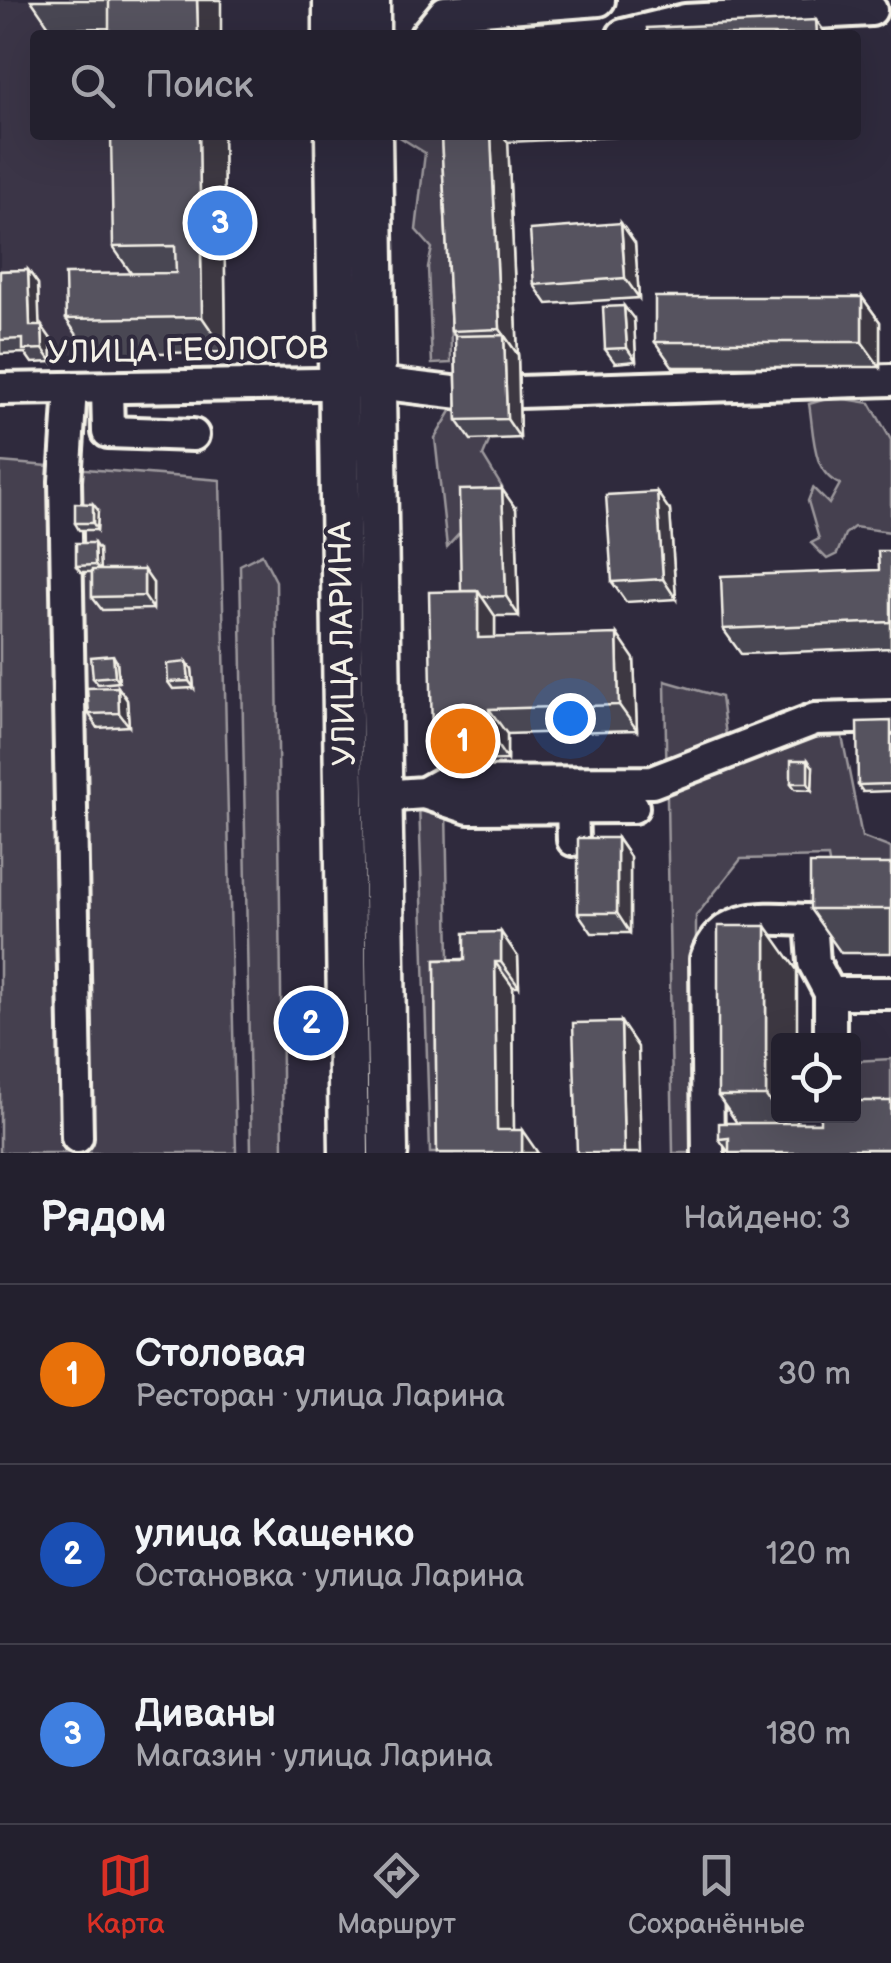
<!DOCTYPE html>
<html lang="ru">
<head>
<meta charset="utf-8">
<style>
	:root { --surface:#23202e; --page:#2b2836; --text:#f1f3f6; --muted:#a3a3aa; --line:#403e4a; --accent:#d93025 }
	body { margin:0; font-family:"Balsamiq Sans",sans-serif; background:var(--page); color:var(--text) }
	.controls { position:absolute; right:30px; bottom:30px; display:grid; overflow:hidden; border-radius:10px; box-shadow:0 10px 40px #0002 }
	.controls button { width:90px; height:90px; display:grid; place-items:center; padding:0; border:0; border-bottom:2px solid var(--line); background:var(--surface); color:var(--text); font:50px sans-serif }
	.you { position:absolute; left:570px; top:718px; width:35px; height:35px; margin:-25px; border:8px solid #fff; border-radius:50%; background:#1a73e8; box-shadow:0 0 0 15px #1a73e833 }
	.badge { display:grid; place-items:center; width:65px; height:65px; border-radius:50%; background:var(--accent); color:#fff; font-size:32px; font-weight:700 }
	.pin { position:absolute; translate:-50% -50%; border:5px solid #fff; box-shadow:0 2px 10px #0006 }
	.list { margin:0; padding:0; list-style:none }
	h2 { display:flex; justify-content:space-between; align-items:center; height:130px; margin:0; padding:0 40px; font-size:42px }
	h2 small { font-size:32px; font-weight:400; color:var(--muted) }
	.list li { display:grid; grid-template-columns:65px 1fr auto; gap:30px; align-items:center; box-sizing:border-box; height:180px; padding:0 40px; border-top:2px solid var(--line) }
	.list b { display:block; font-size:38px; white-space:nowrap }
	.list p { margin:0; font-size:32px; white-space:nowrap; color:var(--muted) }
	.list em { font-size:32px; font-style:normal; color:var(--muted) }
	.icon { flex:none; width:55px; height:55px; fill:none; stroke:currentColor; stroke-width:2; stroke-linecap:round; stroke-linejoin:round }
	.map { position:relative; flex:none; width:891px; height:1153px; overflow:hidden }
	.search { position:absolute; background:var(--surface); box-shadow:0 10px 40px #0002; left:30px; right:30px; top:30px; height:110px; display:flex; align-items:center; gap:25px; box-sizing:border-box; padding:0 35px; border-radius:10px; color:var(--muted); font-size:38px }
	.sheet { height:670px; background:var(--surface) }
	nav { display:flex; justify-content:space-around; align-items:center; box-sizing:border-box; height:140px; border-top:2px solid var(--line); background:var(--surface); font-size:28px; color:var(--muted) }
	nav a { display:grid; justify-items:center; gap:5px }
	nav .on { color:var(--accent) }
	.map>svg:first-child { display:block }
</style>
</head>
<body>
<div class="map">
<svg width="891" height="1153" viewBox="0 0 891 1153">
	<rect width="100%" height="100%" fill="#2f2a3d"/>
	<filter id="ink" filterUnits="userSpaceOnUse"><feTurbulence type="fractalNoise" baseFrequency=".01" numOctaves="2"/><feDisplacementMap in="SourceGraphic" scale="20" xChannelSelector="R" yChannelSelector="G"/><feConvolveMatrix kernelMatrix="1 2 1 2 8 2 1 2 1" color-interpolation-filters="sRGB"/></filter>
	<g filter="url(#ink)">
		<path fill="#3b3647" d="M0,0H221V35H35V135H223L226,352L53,354L52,362L32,363V352L0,354Z"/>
		<g fill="#454050" stroke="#9c989c" stroke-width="2.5">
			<path d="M449,135L451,363L432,364L428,267L432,248L416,230L425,153L398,136Z"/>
			<path d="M833,397L870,403L891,440V532L854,527L845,534L837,554L827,559L811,543L819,539L808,501L813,488L829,504L840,484C811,473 814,431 809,404Z"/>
			<path d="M454,406L495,427L483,456L502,487L447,547L435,438Z"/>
			<path d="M0,462L220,480L236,1153H0Z"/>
			<path d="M262,554L276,581L283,1153H251L240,565Z"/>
			<path d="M665,681L721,697L727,743L842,736L862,837L891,848V903L836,904L828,857L741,859L696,916V1153H673Z"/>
			<path d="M419,802L446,811L453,1153H430Z"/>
			<path d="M891,1059V1129L854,1116V1061Z"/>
		</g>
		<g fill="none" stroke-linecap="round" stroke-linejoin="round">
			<g stroke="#f4f1e8" stroke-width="38">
				<g id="minor">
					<path d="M426,35L445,12L599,0"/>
					<path d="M623,35L685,20L871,10"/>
					<path d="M71,388L65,481L77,1137"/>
					<path d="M107,388L108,432L193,435"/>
					<path d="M0,389L377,383L469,394"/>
					<path d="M519,392L891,380"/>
					<path d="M424,793L469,808L633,807"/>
					<path d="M382,796L424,793L442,783L652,782L815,719L891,717"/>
					<path d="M572,807L573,840"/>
					<path d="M830,1040V993"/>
					<path d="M708,1153L706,959C722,910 768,919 811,920L814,963L830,993H891"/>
				</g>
			</g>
			<g stroke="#f4f1e8" stroke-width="45">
				<g id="major">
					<path d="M333,0V35"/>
					<path d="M370,0V35"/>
					<path d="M335,135L349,1153"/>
					<path d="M372,135L388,1153"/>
				</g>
			</g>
			<use href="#minor" stroke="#2f2a3d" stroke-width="30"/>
			<use href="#major" stroke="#2f2a3d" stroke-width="38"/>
		</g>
		<g fill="#4a4752" stroke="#f4f1e8" stroke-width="2.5">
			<path d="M31,0H221L109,28L51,29Z"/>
			<path d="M223,135L226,352L90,354L66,319L131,273L113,247Z"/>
			<path d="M441,135H656L508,142L518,355L520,438L471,440L457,420L455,336L451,331Z"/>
			<path d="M635,243L639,298L547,304L534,285Z"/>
			<path d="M28,270L38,284L39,326L51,339L52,362L32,363L25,353L0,354V271Z"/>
			<path d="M862,297L880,322V367H673L655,342Z"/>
			<path d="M634,319L636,361L615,363L605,349Z"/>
			<path d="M516,509L519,616H495V638L634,659L637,730L507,734V760L449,761L432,736L461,591Z"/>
			<path d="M98,510L97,530H79L75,523Z"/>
			<path d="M670,511L676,599L626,602L612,582Z"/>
			<path d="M99,550V570L153,583V609L102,610L92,597V572H81L76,566Z"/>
			<path d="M891,551V648L741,654L723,629L879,570Z"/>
			<path d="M117,662L119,682L98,684L93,678Z"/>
			<path d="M192,669L194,688L173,689L168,682Z"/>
			<path d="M118,687L127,700L129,726L98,728L89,714Z"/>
			<path d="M891,721V791L863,792L858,785Z"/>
			<path d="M813,767L812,790L795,789L791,783Z"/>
			<path d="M617,838L630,857V933H592L578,913Z"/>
			<path d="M891,864V953H841L810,909Z"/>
			<path d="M518,957L519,987H513L514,1130L437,1153L435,960Z"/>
			<path d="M797,970L778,1040V1116H797V1123H820L891,1101V1153H729L719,1139L737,1123L718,1096Z"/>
		</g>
		<g fill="#3c3942" stroke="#f4f1e8" stroke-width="2.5">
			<path d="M197,0H221V35H198Z"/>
			<path d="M816,20L827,35H817Z"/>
			<path d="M199,135H223L226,352L202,317Z"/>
			<path d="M491,135H502L508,142L518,355L500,329Z"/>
			<path d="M621,223L635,243L639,298L625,278Z"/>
			<path d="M28,270L38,284L40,339L30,326Z"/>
			<path d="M862,297L880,322V367L862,342Z"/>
			<path d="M624,306L634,319L636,361L627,348Z"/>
			<path d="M42,326L51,339L52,362L43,349Z"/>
			<path d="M504,335L518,355L520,438L507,419Z"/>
			<path d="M502,489L516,509L519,616L506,596Z"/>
			<path d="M657,492L670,511L676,599L663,579Z"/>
			<path d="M93,504L98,510L97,530L93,523Z"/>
			<path d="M94,543L99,550L100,572L95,565Z"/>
			<path d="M144,570L153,583V609L144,596Z"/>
			<path d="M478,591L495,616V663L478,638Z"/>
			<path d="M617,634L634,659L637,730L619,705Z"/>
			<path d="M113,655L117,662L119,682L115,676Z"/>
			<path d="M187,662L192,669L194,688L189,681Z"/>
			<path d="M118,687L127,700L129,726L119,713Z"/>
			<path d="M489,709L507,734V760L490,735Z"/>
			<path d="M808,760L813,767L812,790L808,783Z"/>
			<path d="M617,838L630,857V933L617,913Z"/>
			<path d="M766,926L797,970V1040H778V1113L766,1096Z"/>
			<path d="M501,932L518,957L519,987L501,962Z"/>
			<path d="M495,962L513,987L514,1153L497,1130Z"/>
			<path d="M621,1022L638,1047L641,1153H624Z"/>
			<path d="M780,1116H797V1140Z"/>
			<path d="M522,1130L538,1153H522Z"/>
		</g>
		<g fill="#56525f" stroke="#f4f1e8" stroke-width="2.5">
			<path d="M109,0H197L198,35H109Z"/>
			<path d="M816,20L817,35H648L647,28Z"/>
			<path d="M111,135H199L202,317L66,319L65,274L176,273L175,246L113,247Z"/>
			<path d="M441,135H491L500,329L451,331Z"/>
			<path d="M621,223L625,278L534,285L530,230Z"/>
			<path d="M28,270L30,326H42L43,349L23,350V339L0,340V271Z"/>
			<rect x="655" y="297" width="207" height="45"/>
			<path d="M624,306L627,348L605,349L603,307Z"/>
			<path d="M504,335L507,419L457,420L455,336Z"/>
			<path d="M502,489L506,596L482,597L478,591H461L459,490Z"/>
			<path d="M657,492L663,579L612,582L606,495Z"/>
			<path d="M75,503L93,504V523H75Z"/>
			<path d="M76,543H94L95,565L76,566Z"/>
			<path d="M878,551H891V622L723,629L721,576L879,570Z"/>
			<path d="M92,570H144V596L92,597Z"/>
			<path d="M478,591V638L617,634L619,705L489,709L490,735L432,736L429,592Z"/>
			<path d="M113,655L115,676L93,678L91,657Z"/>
			<path d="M187,662L189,681L168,682L167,664Z"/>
			<path d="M118,687L119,713L89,714L87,688Z"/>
			<path d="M891,721V784L858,785L857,722Z"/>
			<rect x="791" y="760" width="17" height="23"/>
			<rect x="578" y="838" width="39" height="75"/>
			<rect x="810" y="864" width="81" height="45"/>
			<rect x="718" y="926" width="48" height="170"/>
			<path d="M501,932V962H495L497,1130H522V1153H437L435,960H465V933Z"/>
			<path d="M621,1022L624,1153H577L573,1023Z"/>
			<path d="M854,1101H891V1149H848V1153H729V1138L719,1139V1123H820V1116H854Z"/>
		</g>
	</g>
	<g text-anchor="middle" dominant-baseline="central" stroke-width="8" stroke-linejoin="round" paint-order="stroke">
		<g font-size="32" fill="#f4f1e8" stroke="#2f2a3d">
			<text transform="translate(188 351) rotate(-1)">УЛИЦА ГЕОЛОГОВ</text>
			<text transform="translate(343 644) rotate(-91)">УЛИЦА ЛАРИНА</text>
		</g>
	</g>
</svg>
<div class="controls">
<button><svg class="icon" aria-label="locate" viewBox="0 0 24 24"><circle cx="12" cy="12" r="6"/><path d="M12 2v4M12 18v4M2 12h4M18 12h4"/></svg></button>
</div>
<div class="you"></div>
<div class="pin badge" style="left:463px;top:741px;background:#e8710a">1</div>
<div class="pin badge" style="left:311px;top:1023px;background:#1a4fb4">2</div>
<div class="pin badge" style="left:220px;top:223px;background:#3f7fe0">3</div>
<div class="search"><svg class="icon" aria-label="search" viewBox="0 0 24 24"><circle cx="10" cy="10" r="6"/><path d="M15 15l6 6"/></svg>Поиск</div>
</div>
<section class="sheet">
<h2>Рядом<small>Найдено: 3</small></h2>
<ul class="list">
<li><span class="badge" style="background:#e8710a">1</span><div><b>Столовая</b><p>Ресторан · улица Ларина</p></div><em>30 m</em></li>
<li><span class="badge" style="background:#1a4fb4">2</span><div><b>улица Кащенко</b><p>Остановка · улица Ларина</p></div><em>120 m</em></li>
<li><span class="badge" style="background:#3f7fe0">3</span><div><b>Диваны</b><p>Магазин · улица Ларина</p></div><em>180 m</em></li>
</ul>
</section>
<nav>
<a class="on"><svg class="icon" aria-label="map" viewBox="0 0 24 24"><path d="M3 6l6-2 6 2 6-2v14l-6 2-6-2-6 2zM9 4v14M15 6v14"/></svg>Карта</a>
<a><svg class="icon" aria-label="directions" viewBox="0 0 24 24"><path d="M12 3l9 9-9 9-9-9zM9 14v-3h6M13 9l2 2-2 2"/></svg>Маршрут</a>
<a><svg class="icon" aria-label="saved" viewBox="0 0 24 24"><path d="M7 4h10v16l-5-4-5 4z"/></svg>Сохранённые</a>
</nav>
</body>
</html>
